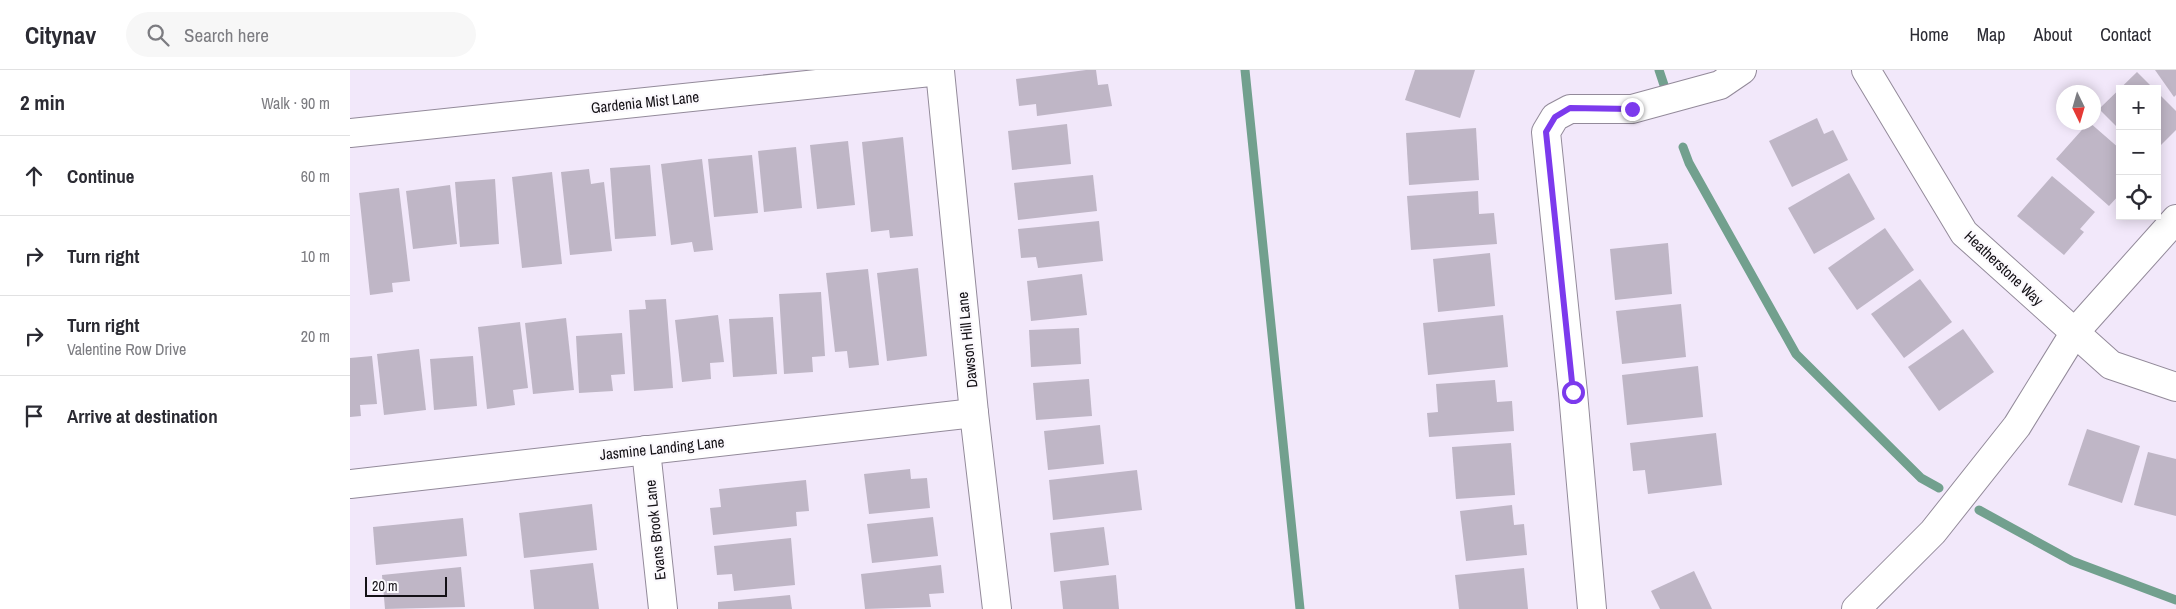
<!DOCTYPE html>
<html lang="en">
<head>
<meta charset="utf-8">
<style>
	:root { --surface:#fff; --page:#f7f7f7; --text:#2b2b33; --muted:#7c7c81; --line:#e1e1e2 }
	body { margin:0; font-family:"Archivo Narrow",sans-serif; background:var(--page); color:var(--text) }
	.controls { position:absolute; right:15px; top:15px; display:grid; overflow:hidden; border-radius:0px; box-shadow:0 2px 12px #0003 }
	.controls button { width:45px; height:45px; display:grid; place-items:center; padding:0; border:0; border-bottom:1px solid var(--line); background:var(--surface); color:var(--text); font:25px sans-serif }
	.compass { position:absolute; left:1706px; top:15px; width:45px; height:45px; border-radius:50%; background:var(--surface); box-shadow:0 2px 12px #0003; rotate:175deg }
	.scale { position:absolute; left:15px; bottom:12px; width:82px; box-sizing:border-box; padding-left:5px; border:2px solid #141116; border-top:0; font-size:14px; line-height:18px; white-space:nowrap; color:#141116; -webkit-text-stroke:4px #fbf9fd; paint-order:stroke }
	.stop { position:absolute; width:15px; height:15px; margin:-11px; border:4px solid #7c3aed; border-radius:50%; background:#fff }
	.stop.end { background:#7c3aed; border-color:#fff; box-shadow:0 1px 5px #0008 }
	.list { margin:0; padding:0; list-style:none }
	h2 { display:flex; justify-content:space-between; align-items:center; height:65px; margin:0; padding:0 20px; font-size:21px }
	h2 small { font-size:16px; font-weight:400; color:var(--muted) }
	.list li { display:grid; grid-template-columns:32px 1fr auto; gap:15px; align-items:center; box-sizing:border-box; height:80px; padding:0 20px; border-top:1px solid var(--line) }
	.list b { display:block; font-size:19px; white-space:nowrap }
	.list p { margin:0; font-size:16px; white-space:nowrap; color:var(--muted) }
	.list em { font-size:16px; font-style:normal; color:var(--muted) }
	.icon { flex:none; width:28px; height:28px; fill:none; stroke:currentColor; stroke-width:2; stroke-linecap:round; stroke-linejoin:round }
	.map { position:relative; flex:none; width:1826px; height:539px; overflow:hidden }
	header { display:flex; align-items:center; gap:30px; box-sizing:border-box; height:70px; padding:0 25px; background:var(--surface); border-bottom:1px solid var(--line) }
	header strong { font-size:24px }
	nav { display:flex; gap:28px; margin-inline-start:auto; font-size:18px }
	.search { width:350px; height:45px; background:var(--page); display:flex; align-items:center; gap:12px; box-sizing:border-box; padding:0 18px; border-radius:28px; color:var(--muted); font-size:19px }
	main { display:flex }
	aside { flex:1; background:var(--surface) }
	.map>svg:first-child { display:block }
</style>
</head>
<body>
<header>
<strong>Citynav</strong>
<div class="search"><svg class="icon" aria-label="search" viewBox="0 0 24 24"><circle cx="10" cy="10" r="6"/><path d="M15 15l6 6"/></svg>Search here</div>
<nav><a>Home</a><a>Map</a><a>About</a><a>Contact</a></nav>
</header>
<main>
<aside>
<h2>2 min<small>Walk · 90 m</small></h2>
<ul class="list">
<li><svg class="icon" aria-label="ahead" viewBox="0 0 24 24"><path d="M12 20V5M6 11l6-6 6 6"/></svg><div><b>Continue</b></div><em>60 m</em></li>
<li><svg class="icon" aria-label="right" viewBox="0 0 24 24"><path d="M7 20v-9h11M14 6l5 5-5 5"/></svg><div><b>Turn right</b></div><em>10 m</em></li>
<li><svg class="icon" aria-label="right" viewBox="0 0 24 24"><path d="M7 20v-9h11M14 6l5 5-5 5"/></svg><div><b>Turn right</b><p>Valentine Row Drive</p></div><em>20 m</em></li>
<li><svg class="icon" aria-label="arrive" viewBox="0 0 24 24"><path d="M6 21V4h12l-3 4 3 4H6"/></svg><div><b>Arrive at destination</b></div></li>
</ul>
</aside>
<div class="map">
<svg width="1826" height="539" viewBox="0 0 1826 539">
	<rect width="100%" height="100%" fill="#f2e8fa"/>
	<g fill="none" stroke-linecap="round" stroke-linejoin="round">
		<g stroke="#72a08e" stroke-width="9">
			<path d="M895,0L950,539"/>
			<path d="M1309,0L1316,21"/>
			<path d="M1333,77L1339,93L1446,284L1571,408L1589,418"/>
			<path d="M1629,440L1722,491L1826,530"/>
		</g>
	</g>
	<g fill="#bfb6c6">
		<path d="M736,0H746L748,15L758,14L762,36L687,46L686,34L669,36L666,9Z"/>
		<path d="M1065,0H1125L1110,48L1055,30Z"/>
		<path d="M1805,0H1826V25L1824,27Z"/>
		<path d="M1787,2L1804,19H1770V60L1749,39Z"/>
		<path d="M1807,22L1826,41V60L1807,79Z"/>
		<path d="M1467,48L1474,64L1483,60L1498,90L1442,117L1419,71Z"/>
		<path d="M1739,52L1770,79V113L1768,115L1770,124L1759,136L1706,89Z"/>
		<path d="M717,54L721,94L662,100L658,61Z"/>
		<path d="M1126,58L1129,110L1059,115L1056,63Z"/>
		<path d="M553,67L563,166L540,168L539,160L521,162L512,72Z"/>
		<path d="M498,71L505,135L467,139L460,75Z"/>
		<path d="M446,77L452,138L414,142L408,81Z"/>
		<path d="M402,85L408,143L364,147L358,89Z"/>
		<path d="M352,89L363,180L344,182L342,172L321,175L311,94Z"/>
		<path d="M300,95L306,166L265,169L260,98Z"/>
		<path d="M239,99L241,114L254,112L262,181L220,185L211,102Z"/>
		<path d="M202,102L212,194L172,198L162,107Z"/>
		<path d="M1499,103L1525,149L1464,184L1438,138Z"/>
		<path d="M743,105L747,141L668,150L664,113Z"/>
		<path d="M1702,106L1745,142L1730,159L1734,162L1714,185L1667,146Z"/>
		<path d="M145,109L149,174L110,177L105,112Z"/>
		<path d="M100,115L107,174L63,179L56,121Z"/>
		<path d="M49,118L60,211L42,213L43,222L20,225L9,123Z"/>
		<path d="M1128,121L1129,144L1144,143L1147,174L1061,180L1057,126Z"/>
		<path d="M749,151L753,191L688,198L686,187L671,188L668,159Z"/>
		<path d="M1535,158L1564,200L1507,240L1478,198Z"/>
		<path d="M1318,173L1322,224L1265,230L1260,179Z"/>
		<path d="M1140,183L1145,236L1088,242L1083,189Z"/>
		<path d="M568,198L577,286L537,291L527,203Z"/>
		<path d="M518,199L529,295L499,298L497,281L485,282L476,203Z"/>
		<path d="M732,204L737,245L681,251L677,211Z"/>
		<path d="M1570,209L1602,252L1554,288L1521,244Z"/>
		<path d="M471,222L475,286L462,287L463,302L434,304L429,224Z"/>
		<path d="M316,229L323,318L284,321L279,240L296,239L295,230Z"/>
		<path d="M1331,234L1336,287L1272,294L1266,241Z"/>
		<path d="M368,245L374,292L360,293L361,309L332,312L325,250Z"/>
		<path d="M1153,245L1158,297L1078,305L1073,253Z"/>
		<path d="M423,247L427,304L383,307L379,249Z"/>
		<path d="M216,248L224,320L183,324L175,253Z"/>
		<path d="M170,252L178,318L163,320L165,335L137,339L128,257Z"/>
		<path d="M729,258L731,294L681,297L679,260Z"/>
		<path d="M1613,259L1644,302L1589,341L1558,297Z"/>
		<path d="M272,263L275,304L261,305L263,321L229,323L226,266Z"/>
		<path d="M69,279L76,340L34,345L27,284Z"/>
		<path d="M22,286L27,334L10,335L11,346L0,347V288Z"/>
		<path d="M123,286L127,336L84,340L80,289Z"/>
		<path d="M1348,296L1353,347L1277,355L1272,305Z"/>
		<path d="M739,309L742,346L686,350L683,313Z"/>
		<path d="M1145,310L1147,332L1162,331L1164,361L1079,367L1077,343L1088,342L1086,314Z"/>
		<path d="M750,355L754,394L698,400L694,361Z"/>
		<path d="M1737,359L1790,376L1772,433L1718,415Z"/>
		<path d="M1366,363L1372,415L1298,424L1295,400L1283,401L1280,373Z"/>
		<path d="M1161,373L1165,425L1106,429L1102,377Z"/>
		<path d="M1798,382L1826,389V446L1784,435Z"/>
		<path d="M560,399L561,409L577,408L580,438L519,444L514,404Z"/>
		<path d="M787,400L792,440L703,450L699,410Z"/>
		<path d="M456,410L459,441L446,442L447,456L363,465L360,438L371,437L369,419Z"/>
		<path d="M242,434L247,480L174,488L169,443Z"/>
		<path d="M1162,435L1164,455L1174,454L1177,485L1116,491L1110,441Z"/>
		<path d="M583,447L588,486L522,493L517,454Z"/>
		<path d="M113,448L117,486L26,495L23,457Z"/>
		<path d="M754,457L759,495L704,502L700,463Z"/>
		<path d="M441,468L445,515L384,521L382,504L367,505L364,476Z"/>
		<path d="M243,493L249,539H184L180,500Z"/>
		<path d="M591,495L594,523L579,524L581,537L515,539L511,504Z"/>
		<path d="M111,497L115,537L35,539L32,505Z"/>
		<path d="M1174,498L1178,539H1109L1105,505Z"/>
		<path d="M1344,501L1362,539H1310L1301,521Z"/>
		<path d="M766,505L769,539H713L710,511Z"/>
		<path d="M440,525L442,539H368V532Z"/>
	</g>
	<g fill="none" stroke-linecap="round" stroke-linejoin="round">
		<g stroke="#938a9a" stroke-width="30">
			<g id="minor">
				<path d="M1516,0L1614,163L1761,295L1826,317"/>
				<path d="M0,63L590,1L624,343L647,539"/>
				<path d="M296,380L313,539"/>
				<path d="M0,414L624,343"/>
				<path d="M1242,539L1223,323L1196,62L1205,47L1220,39H1282L1370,15L1392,0"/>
				<path d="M1506,539L1583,462L1667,356L1725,262L1826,149"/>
			</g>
		</g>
		<use href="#minor" stroke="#fff" stroke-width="28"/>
	</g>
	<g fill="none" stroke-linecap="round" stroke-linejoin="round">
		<path stroke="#7c3aed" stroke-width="6" d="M1223,322L1196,62L1205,47L1220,38L1282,39"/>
	</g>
	<g text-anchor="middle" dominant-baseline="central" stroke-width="4.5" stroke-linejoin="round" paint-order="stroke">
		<g font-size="15" fill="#141116" stroke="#fbf9fd">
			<text transform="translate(295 32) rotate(-6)">Gardenia Mist Lane</text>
			<text transform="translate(1654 198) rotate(43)">Heatherstone Way</text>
			<text transform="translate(617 270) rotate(-96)">Dawson Hill Lane</text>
			<text transform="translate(312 378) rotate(-6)">Jasmine Landing Lane</text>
			<text transform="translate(305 460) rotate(-96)">Evans Brook Lane</text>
		</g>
	</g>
</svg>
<div class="controls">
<button>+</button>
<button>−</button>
<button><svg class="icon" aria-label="locate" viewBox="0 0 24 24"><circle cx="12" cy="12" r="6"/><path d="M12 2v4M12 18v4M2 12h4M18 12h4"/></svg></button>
</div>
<svg class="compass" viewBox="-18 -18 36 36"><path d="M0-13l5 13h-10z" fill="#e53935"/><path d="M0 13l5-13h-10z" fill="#7c7c81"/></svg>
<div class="scale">20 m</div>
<div class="stop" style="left:1223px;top:322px"></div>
<div class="stop end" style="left:1282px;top:39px"></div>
</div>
</main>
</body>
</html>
